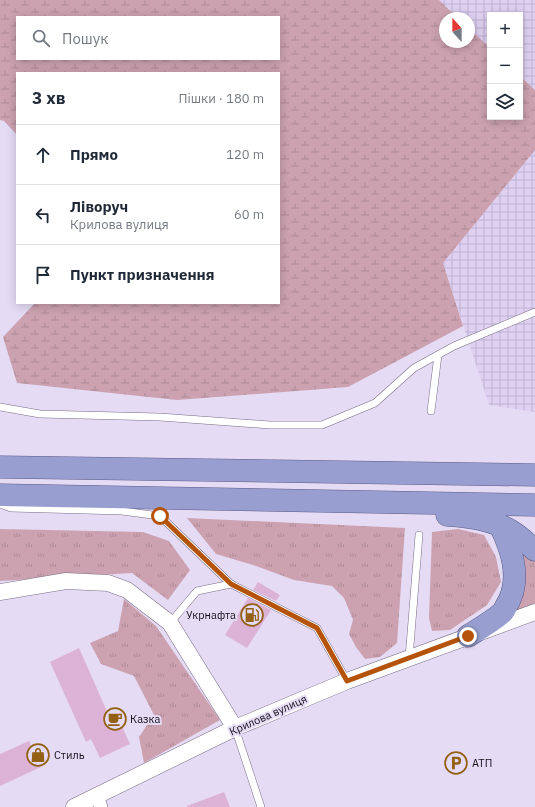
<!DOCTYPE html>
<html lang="uk">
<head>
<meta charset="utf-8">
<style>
	:root { --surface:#fff; --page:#f6f6f7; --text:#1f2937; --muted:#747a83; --line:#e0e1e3 }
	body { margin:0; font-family:"IBM Plex Sans",sans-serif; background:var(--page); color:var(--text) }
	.controls { position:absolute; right:12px; top:12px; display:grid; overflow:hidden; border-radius:0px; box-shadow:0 2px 10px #0003 }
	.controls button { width:36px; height:36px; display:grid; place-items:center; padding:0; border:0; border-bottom:1px solid var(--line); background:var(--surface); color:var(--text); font:20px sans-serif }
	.compass { position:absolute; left:439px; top:12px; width:36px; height:36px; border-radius:50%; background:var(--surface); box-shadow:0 2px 10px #0003; rotate:339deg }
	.stop { position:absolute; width:12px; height:12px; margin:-9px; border:3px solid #b45309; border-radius:50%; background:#fff }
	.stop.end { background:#b45309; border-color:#fff; box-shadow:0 1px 4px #0008 }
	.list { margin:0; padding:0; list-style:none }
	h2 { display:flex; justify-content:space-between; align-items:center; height:52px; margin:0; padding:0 16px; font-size:17px }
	h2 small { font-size:13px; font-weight:400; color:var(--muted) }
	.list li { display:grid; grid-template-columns:26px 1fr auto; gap:12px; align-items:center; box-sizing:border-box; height:60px; padding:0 16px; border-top:1px solid var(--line) }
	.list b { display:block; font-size:15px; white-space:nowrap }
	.list p { margin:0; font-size:13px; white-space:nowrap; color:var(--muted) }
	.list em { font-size:13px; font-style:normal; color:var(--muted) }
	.icon { flex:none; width:22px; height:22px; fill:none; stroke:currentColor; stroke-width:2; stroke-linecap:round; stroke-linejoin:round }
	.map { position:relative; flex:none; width:535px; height:807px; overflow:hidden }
	.search { position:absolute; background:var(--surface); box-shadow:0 2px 10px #0003; left:16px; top:16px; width:264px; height:44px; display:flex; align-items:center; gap:10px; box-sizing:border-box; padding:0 14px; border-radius:0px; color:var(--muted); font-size:15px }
	.panel { position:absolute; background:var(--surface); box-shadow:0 2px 10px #0003; left:16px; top:72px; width:264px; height:232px; border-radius:0px }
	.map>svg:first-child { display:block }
</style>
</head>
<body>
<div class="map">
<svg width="535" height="807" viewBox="0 0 535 807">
	<defs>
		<pattern id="industrial-grid" width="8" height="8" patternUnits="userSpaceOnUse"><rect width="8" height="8" fill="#e0d1f3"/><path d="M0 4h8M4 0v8" fill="none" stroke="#bfb2d0"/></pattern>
		<pattern id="grass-tufts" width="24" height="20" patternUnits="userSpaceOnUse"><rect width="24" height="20" fill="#cca2b0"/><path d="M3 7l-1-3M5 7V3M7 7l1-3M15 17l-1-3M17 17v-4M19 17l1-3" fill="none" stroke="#ae8a97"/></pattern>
		<pattern id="wetland-marsh" width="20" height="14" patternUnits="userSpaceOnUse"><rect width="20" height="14" fill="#cca2b0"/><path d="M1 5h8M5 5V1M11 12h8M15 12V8" fill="none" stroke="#ae8a97"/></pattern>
	</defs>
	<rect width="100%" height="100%" fill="#e6dbf5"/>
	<g fill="url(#industrial-grid)">
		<path d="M439,0H535V90L520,76V15H490V48L469,28V18H458Z"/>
		<path d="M535,150V412L489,405L443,263Z"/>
	</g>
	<g fill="url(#grass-tufts)">
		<path d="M187,518L405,528L397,643L380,657L365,659L356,647L349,634L353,620L344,598L332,586L294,580L253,565L216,554Z"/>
		<path d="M0,529L143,532L169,541L190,570L168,600L132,573L0,581Z"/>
		<path d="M458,529L484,535L496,557L501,582L487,605L450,630L432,631L429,618L432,532Z"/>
		<path d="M523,553L535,560V603L511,613Z"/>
		<path d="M124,599L156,626L220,720L144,763L139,737L154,715L134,676L101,664L90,643L118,631Z"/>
	</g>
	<path fill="url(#wetland-marsh)" fill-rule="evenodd" d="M0,0H439L458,18H445V42H469V28L490,48V117H520V76L535,90V150L443,263L463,326L348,387L177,400L17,383L3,337L35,303H279V73H17V135L4,121L0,120ZM17,17H279V59H17Z"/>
	<g fill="#dcb3d7">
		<path d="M258,582L280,595L276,601L253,590Z"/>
		<path d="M248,598L271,610L247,648L225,635Z"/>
		<path d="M79,648L113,725L120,722L130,744L100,758L91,739L86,742L50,662Z"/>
		<path d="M29,741L41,767L0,786V754Z"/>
		<path d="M224,792L230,807H187V806Z"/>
	</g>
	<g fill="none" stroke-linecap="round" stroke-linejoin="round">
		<g stroke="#776c84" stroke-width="8">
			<g id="service">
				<path d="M0,407L40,414L160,417L270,425H322L375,403L414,368L454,346L535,312"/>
				<path d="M431,411L438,355"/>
				<path d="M0,504L11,508L122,511L160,516L231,584L317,628L347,681"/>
				<path d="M170,623L197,591L231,584"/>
				<path d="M409,658L419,535"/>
				<path d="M235,728L261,807"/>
			</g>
		</g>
		<g stroke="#776c84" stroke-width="14">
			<path id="minor" d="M97,796L101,807"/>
		</g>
		<g stroke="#776c84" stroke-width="17">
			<g id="tertiary">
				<path d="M0,592L66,581L108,583L127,590L170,623L235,728"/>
				<path d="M74,807L235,728L347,681L535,612"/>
			</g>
		</g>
		<g stroke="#5a5c88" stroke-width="23">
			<g id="trunk">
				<path d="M0,467L535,475"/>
				<path d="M0,495L535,505"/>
				<path d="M447,515C462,516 485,519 499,525C513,530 524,541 535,550"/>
				<path d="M468,636C479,629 493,621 503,612C505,609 507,604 509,601C521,576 511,548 500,525"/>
			</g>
		</g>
		<use href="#service" stroke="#fff" stroke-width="7"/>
		<use href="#minor" stroke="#fff" stroke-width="13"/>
		<use href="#tertiary" stroke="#fff" stroke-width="16"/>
		<use href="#trunk" stroke="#989ecf" stroke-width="22"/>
	</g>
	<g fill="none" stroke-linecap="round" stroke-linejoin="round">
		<path stroke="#b45309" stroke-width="5" d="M160,516L231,584L317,628L347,681L468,636"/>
	</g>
	<defs>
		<g id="fuel-ring" transform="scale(1.15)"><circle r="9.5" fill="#e6dbf5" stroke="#946114" stroke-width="1.5"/><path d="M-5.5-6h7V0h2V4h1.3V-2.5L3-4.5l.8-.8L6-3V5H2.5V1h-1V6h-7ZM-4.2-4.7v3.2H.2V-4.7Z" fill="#946114"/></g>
		<g id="cafe-ring" transform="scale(1.15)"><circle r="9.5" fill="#e6dbf5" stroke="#946114" stroke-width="1.5"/><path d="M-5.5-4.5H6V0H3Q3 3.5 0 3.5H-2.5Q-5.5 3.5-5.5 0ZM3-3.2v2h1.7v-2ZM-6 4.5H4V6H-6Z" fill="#946114"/></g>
		<g id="shop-ring" transform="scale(1.15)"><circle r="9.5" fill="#e6dbf5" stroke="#946114" stroke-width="1.5"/><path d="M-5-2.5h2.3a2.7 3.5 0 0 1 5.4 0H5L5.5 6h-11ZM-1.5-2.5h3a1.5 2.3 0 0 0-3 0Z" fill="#946114"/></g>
		<g id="parking-ring" transform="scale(1.15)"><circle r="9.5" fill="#e6dbf5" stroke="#946114" stroke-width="1.5"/><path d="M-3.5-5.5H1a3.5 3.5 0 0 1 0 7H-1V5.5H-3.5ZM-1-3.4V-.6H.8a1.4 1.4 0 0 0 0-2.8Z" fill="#946114"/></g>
	</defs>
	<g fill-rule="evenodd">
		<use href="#fuel-ring" x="252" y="615"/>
		<use href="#cafe-ring" x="115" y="719"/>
		<use href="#shop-ring" x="38" y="755"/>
		<use href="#parking-ring" x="456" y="763"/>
	</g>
	<g text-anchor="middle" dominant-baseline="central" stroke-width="4" stroke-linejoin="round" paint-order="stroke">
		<g font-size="11" fill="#141019" stroke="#e6dbf5" text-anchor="start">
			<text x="236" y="615" text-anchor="end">Укрнафта</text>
			<text x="130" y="719">Казка</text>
			<text x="54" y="755">Стиль</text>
			<text x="472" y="763">АТП</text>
		</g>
		<g font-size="11" fill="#141019" stroke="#e6dbf5">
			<text transform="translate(268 715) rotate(-24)">Крилова вулиця</text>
		</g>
	</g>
</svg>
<div class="controls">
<button>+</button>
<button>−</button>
<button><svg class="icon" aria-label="layers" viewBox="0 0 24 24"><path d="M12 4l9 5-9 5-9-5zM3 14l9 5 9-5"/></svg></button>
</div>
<svg class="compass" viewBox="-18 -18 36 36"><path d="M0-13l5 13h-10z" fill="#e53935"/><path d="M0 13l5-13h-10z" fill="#747a83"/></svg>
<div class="stop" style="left:160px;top:516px"></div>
<div class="stop end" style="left:468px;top:636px"></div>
<div class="search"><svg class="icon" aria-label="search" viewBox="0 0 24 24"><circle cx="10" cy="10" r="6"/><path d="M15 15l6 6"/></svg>Пошук</div>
<section class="panel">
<h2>3 хв<small>Пішки · 180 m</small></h2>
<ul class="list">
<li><svg class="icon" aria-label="ahead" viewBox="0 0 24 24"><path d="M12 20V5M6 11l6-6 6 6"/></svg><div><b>Прямо</b></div><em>120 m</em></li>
<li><svg class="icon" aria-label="left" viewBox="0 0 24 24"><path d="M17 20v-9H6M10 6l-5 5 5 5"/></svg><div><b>Ліворуч</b><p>Крилова вулиця</p></div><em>60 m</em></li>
<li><svg class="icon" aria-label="arrive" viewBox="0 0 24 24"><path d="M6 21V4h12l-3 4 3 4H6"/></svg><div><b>Пункт призначення</b></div></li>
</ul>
</section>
</div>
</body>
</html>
